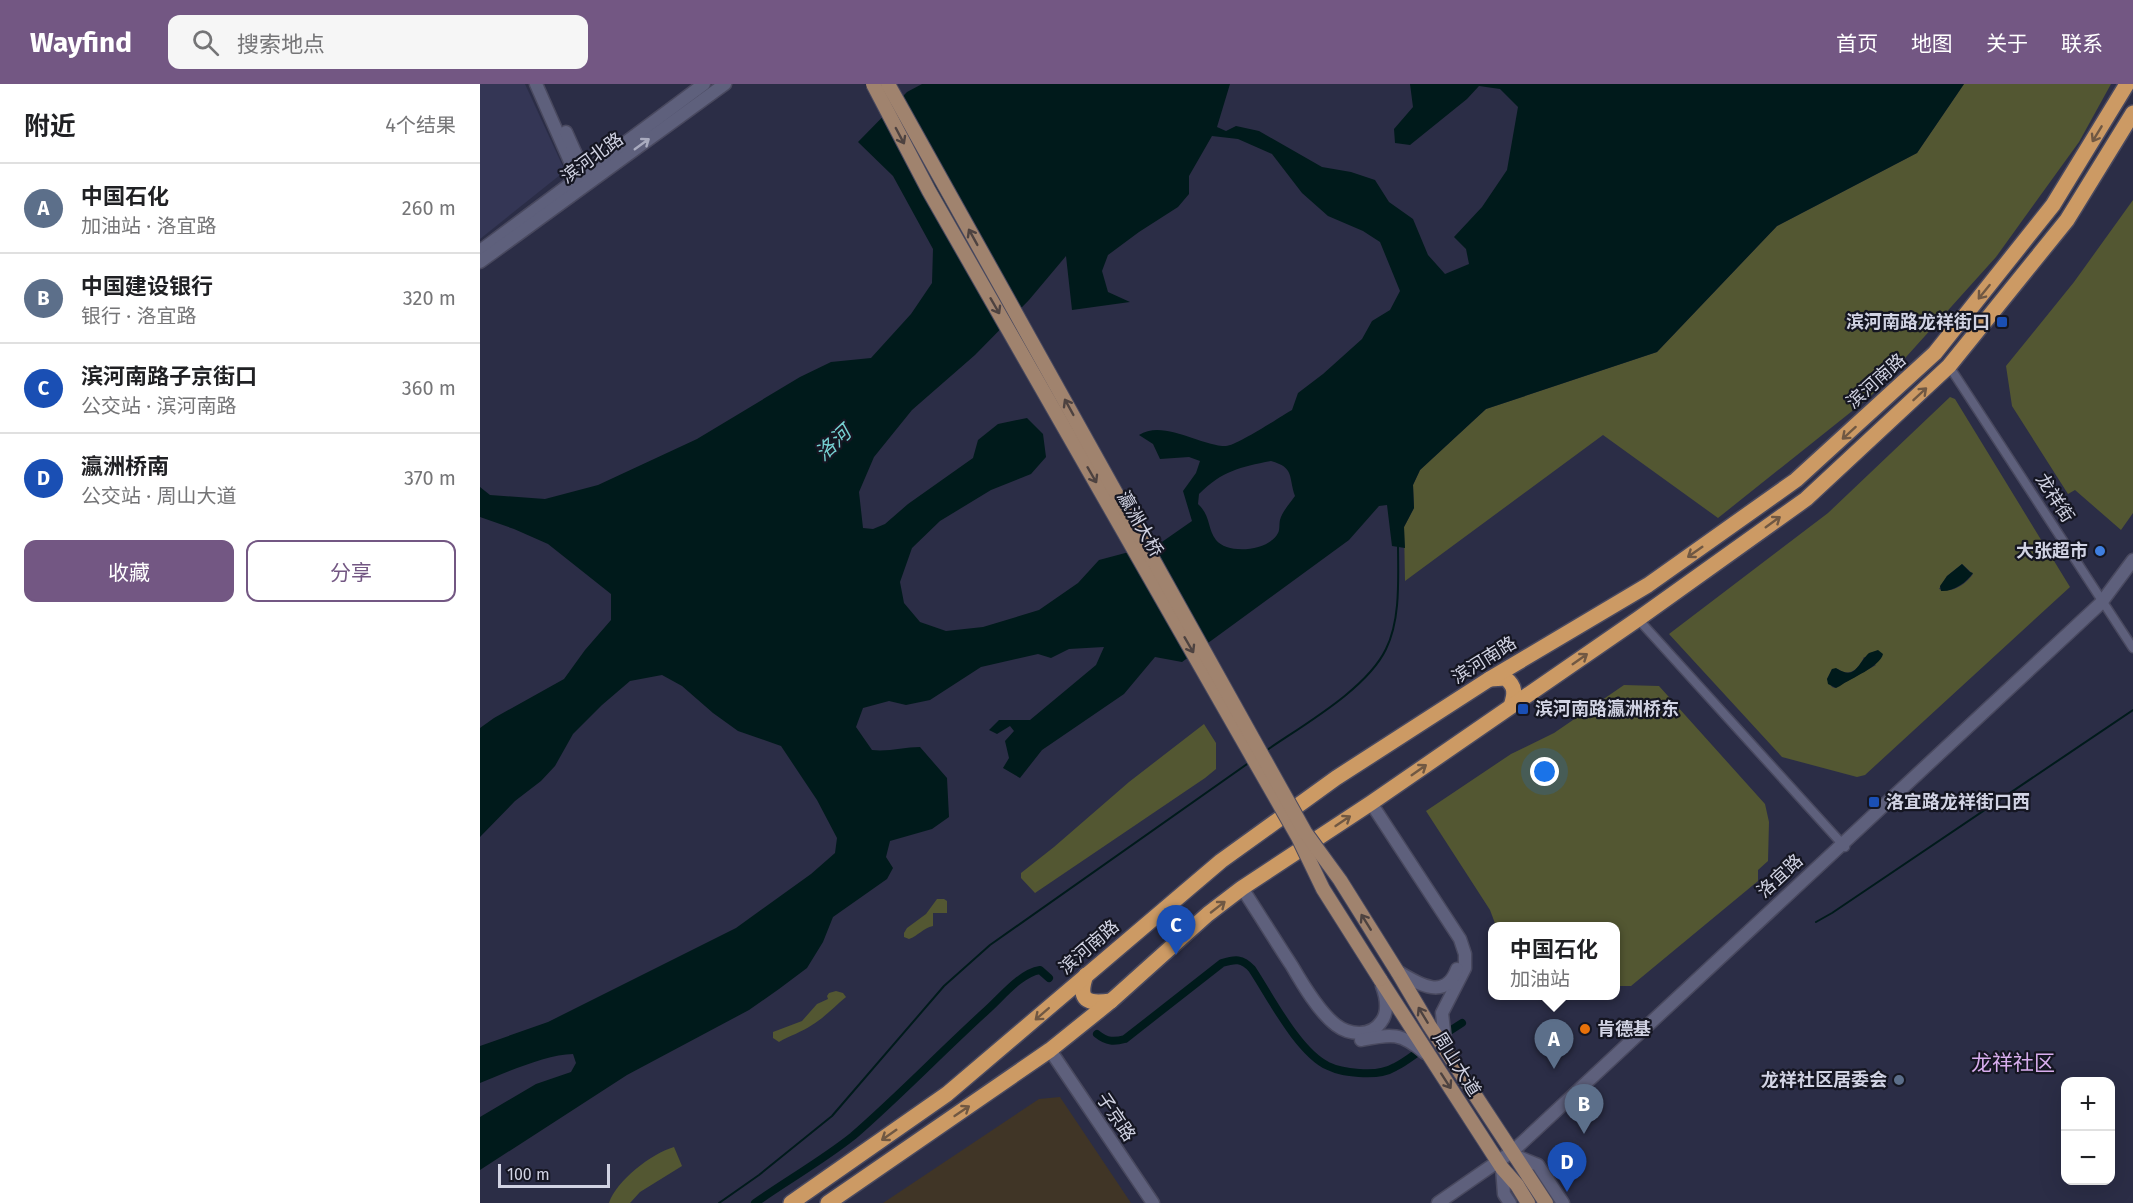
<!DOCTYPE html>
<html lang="zh">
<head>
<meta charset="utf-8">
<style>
	:root { --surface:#fff; --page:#f6f6f6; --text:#202124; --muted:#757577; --line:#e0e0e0; --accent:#735783 }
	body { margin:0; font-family:"Fira Sans","Noto Sans SC",sans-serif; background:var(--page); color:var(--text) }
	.controls { position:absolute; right:18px; bottom:18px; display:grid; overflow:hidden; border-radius:12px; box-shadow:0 6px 24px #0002 }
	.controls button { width:54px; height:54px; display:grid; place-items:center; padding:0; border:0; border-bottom:2px solid var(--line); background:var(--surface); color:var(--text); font:30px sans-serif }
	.scale { position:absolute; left:18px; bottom:15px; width:112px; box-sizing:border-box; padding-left:6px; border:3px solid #d1d3e3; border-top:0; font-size:16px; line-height:21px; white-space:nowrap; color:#d1d3e3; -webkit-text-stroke:4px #151622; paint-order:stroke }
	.you { position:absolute; left:1065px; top:688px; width:21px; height:21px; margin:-15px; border:4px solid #fff; border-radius:50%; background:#1a73e8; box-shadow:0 0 0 9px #1a73e833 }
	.badge { display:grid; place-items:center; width:39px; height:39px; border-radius:50%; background:var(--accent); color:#fff; font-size:20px; font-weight:700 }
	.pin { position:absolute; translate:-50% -50px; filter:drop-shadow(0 2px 3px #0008) }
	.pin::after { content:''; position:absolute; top:32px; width:21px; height:18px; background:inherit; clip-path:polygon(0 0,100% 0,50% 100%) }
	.popup { position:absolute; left:1008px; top:838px; width:132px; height:78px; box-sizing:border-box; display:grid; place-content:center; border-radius:12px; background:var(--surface); filter:drop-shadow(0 2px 4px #0005); font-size:20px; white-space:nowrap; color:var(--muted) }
	.popup b { font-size:22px; color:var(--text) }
	.popup::after { content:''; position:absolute; left:50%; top:100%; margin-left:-12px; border:12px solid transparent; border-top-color:var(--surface) }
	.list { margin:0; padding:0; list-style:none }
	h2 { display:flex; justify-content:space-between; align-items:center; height:78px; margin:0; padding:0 24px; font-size:26px }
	h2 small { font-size:20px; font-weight:400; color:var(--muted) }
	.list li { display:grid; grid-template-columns:39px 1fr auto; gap:18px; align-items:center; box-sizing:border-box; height:90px; padding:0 24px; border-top:2px solid var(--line) }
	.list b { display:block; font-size:22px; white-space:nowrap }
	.list p { margin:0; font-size:20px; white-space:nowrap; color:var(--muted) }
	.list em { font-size:20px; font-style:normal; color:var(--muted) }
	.actions { display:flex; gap:12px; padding:18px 24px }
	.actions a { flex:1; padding:14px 0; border:2px solid var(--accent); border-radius:12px; text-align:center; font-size:21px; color:var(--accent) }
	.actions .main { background:var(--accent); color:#fff }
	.icon { flex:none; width:33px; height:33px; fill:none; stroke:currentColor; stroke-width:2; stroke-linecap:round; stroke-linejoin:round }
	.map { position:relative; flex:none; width:1653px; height:1119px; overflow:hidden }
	header { display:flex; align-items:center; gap:36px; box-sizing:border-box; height:84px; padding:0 30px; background:var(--accent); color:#fff }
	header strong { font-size:28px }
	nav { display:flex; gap:33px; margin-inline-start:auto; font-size:21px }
	.search { width:420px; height:54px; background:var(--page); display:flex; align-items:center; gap:15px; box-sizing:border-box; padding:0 21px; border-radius:12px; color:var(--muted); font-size:22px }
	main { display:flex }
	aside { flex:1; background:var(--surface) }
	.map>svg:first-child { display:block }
</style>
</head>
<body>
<header>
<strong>Wayfind</strong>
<div class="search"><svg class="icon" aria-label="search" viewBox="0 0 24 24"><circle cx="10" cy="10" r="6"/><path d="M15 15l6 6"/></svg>搜索地点</div>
<nav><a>首页</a><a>地图</a><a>关于</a><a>联系</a></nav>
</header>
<main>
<aside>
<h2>附近<small>4个结果</small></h2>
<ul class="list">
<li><span class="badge" style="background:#5c6f8a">A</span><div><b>中国石化</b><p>加油站 · 洛宜路</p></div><em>260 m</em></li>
<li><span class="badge" style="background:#5c6f8a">B</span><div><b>中国建设银行</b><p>银行 · 洛宜路</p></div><em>320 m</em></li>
<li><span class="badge" style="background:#1a4fb4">C</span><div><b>滨河南路子京街口</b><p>公交站 · 滨河南路</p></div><em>360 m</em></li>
<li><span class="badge" style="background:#1a4fb4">D</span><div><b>瀛洲桥南</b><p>公交站 · 周山大道</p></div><em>370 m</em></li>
</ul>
<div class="actions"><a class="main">收藏</a><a>分享</a></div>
</aside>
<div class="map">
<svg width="1653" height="1119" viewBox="0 0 1653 1119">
	<rect width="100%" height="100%" fill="#2b2d46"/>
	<path fill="#403526" d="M580,1013L651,1119H403L559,1015Z"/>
	<path fill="#343655" d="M0,0H45L85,87L0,155Z"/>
	<g fill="#535732" fill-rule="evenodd">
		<path d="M1484,0H1631L1599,58L1516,173L1391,312L1238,434L1123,351L925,497L924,443L934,424L933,401L940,386L1006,325L1177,268L1297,142L1437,69Z"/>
		<path d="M1653,116V429L1641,446L1595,406L1588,410L1532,322L1526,282L1594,198Z"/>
		<path d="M1470,313L1475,315L1590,503L1385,691L1377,693L1302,673L1189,550L1348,429ZM1482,480L1493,490C1486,500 1472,510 1459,505L1467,492ZM1384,573L1396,581L1355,604L1352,603L1347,595L1352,585H1358C1370,594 1379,584 1384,573Z"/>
		<path d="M1144,601L1179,602L1285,720L1289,738L1288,777L1278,786V797L1151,902H1136V842H1016L1010,826L946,727L1031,670L1074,649Z"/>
		<path d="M724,640L736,659V685L725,694L555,809L541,794V789L574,763L649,698Z"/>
		<path d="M457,815H464L467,817V829H453V842C443,844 438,852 429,855L424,853V849L427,844L446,830Z"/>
		<path d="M356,907L363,909L366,913C355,922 344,934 332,941C322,948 309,952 299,958L293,954V948L322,937L337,920L348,915L347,912L349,909Z"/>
		<path d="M194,1063L202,1082L160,1108L150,1119H129C136,1097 172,1069 194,1063Z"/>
	</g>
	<g fill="#001a1b" fill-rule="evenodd">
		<path d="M442,0H750L737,43L746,47L756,42L779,47L842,83L871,88L895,96L909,118L933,135L948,171L965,190L989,180L986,165L974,153L1002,123L1027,86L1038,23L1020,5L999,2L987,15L930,61L915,59L914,45L933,23L930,0H1484L1437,69L1297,142L1177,268L1006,325L940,386L933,401L934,424L924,443L925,464L912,462L907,421L899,422L869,456L702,578L675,573L644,610L562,666L540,694L523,684L529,674L525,657L534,647L530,642L517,650L509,646L519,636H550L616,581L624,563L589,565L571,574L558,570L501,583L450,616L426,621L409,617L383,624L376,643L392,666C408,668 424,663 440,663L467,694L469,733L452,745L410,757L406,773L413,784L407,795L353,833L343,858L327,884L299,905L269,926L147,991L0,1086V1033L56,1000L91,988L96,979L93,970C67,970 25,989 0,999V962L68,938L256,844L331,790L355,769L357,754L337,716L301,662L258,647L233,629L202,602L182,591L150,597L122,621L93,650L75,682L61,697L35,717L0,753V644L14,634L84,595L105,566L131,536V510L68,460L34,445L0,433V403L10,411L65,415L118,401L217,355L320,293L351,278L391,274L431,230L452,199L453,165L413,92L378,58L427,8ZM732,52L758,55L792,70L822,109L848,132L883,147L900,158L920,207L910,226L892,237L882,255L843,290L818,309L812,326C800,333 756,362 746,362C720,362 683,335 659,351L673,360L680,375L709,373L720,377L716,389L703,407L712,437L679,460L619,476L598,499L559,526L503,543L466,547L440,538L424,519L420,498L432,464L460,437L511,406L551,390L566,373L563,350L547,334L518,340L498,356L493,374L428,420L405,440L393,445L383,444L379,408L394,373L432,326L495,271L549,216L586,172L592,226L650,218L628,208L622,187L628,171L659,148L698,123L709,110V92ZM791,377C815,384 808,392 815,412C810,419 802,428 800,436C799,440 800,446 798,449C789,467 748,471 736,456C727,444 731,432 718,420L719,410C742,387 760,383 791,377Z"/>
		<path d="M1482,480L1490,488L1493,489C1486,499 1473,508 1461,507L1460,502L1467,492Z"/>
		<path d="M1398,566L1403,570C1400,583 1371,594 1360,602L1356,604L1348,600L1347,595L1352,585L1356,584C1376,597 1377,580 1389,569Z"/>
	</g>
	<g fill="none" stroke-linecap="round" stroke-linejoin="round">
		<g stroke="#001a1b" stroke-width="2">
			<path d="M787,666C823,641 887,605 906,565C921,535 918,493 918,460"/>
			<path d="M1336,838L1352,829L1653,626"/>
			<path d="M239,1119L279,1091L352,1032L464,902L510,861L770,678"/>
		</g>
		<g stroke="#001a1b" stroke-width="8">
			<path d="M968,948L982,939"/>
			<path d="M617,950C627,958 634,958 645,955L742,879C755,875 762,874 772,885C790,912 818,968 848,982C858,987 868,988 879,989C891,990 905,989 915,983C923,979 931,973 938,968"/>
			<path d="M275,1119C306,1097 343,1076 373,1052C419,1012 461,968 506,927C521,914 540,889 560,886L569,894"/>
		</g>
		<g stroke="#49495f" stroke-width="11">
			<g id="street">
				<path d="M1469,282L1653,564"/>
				<path d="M1158,535L1365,763"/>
			</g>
		</g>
		<g stroke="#49495f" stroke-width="15">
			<g id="secondary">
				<path d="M56,0L100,100"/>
				<path d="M86,48L107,95"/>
				<path d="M0,167L224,0"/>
				<path d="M0,178L245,0"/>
				<path d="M891,719L980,855L985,870V884L962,929L966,966"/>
				<path d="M762,804C779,830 795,856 812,882C823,901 839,928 856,941C869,951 891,953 901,938C909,928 906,913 902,902"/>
				<path d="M917,887C937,899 965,918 977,885"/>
				<path d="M881,956C912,950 920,948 945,969"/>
				<path d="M570,966L673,1119"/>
				<path d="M1036,1072L1058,1081L1083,1119"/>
				<path d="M1022,1084L1024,1110L1030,1119"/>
				<path d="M958,1119L1033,1067L1621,519L1653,476"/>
			</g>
		</g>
		<g stroke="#49495f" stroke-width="16">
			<g id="primary">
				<path d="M917,887L949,941L1066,1119"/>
				<path d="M900,895L1022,1084L1037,1101L1048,1119"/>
			</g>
		</g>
		<g stroke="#49495f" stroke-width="18">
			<g id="highway">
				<path d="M1010,595L1025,594C1036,602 1035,610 1031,622"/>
				<path d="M606,891C597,917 607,920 631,917"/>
				<path d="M311,1119L467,1010L741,777L856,694L1008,596L1168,501L1316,396L1455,269L1573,121L1647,0"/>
				<path d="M348,1119L570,966L631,917L728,830L762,804L891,719L1158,535L1326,415L1469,282L1587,136L1653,29"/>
			</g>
		</g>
		<use href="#street" stroke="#5e607c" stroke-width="8"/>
		<use href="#secondary" stroke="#5e607c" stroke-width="12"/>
		<use href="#primary" stroke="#a0836e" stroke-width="14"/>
		<use href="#highway" stroke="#cc9a64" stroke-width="15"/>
		<g stroke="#49495f" stroke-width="16" stroke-linecap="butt">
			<g id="primary-bridge">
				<path d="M393,0L449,107L818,753L843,805L900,895"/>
				<path d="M408,0L825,748L860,796L917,887"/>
			</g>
		</g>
		<use href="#primary-bridge" stroke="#a0836e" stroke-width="14"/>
	</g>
	<defs><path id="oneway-shaft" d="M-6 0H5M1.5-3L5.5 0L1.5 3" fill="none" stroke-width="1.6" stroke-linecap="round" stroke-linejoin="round" transform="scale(1.5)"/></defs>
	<g stroke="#705843">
		<use href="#oneway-shaft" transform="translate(1617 50) rotate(121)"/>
		<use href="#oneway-shaft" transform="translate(1504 208) rotate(129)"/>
		<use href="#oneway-shaft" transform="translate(1440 310) rotate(-43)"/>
		<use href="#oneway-shaft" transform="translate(1369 349) rotate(138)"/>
		<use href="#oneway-shaft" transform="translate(1293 438) rotate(-36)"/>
		<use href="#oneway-shaft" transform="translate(1215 468) rotate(145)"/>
		<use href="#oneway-shaft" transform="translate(1100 575) rotate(-35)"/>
		<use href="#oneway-shaft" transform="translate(939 686) rotate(-35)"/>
		<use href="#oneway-shaft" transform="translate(863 737) rotate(-34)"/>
		<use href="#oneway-shaft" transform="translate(738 823) rotate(-38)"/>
		<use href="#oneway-shaft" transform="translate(562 930) rotate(139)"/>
		<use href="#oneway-shaft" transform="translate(482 1027) rotate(-34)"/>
		<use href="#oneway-shaft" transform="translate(409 1051) rotate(145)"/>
	</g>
	<g stroke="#4d4240">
		<use href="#oneway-shaft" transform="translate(420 52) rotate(62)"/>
		<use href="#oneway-shaft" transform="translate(493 153) rotate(-119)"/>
		<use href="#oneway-shaft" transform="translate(515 222) rotate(60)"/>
		<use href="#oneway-shaft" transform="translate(589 323) rotate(-119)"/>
		<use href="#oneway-shaft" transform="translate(612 391) rotate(60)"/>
		<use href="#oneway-shaft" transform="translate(709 561) rotate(60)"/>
		<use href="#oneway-shaft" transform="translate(886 838) rotate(-122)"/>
		<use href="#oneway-shaft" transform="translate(943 931) rotate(-121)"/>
		<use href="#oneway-shaft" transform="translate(966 997) rotate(57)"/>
	</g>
	<use stroke="#a9abbf" href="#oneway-shaft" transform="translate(162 60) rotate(-36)"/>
	<g fill="#1a4fb4" stroke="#151622" stroke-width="2">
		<rect x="1516" y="232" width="12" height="12" rx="3"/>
		<rect x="1037" y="619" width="12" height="12" rx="3"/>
		<rect x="1388" y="712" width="12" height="12" rx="3"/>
	</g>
	<circle fill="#3f7fe0" stroke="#151622" stroke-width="2" cx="1620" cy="467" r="6"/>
	<circle fill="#e8710a" stroke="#151622" stroke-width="2" cx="1105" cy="945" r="6"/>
	<circle fill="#5c6f8a" stroke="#151622" stroke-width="2" cx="1419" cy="996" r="6"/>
	<g text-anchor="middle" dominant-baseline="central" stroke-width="4.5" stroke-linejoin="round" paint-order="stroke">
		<g font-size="18" fill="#d1d3e3" stroke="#151622">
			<text transform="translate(112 74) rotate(-36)">滨河北路</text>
			<text transform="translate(1396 297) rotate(-42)">滨河南路</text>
			<text transform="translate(1575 414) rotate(57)">龙祥街</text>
			<text transform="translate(660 440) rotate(60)">瀛洲大桥</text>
			<text transform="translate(1004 576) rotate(-32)">滨河南路</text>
			<text transform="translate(1300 792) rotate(-43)">洛宜路</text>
			<text transform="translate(609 863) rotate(-41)">滨河南路</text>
			<text transform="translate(977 980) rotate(58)">周山大道</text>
			<text transform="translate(636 1033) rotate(56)">子京路</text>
		</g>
		<g font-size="18" font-weight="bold" fill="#d1d3e3" stroke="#151622" text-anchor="end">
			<text x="1510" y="238">滨河南路龙祥街口</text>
			<text x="1608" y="467">大张超市</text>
			<text x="1055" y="625" text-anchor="start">滨河南路瀛洲桥东</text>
			<text x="1406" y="718" text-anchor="start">洛宜路龙祥街口西</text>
			<text x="1117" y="945" text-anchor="start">肯德基</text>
			<text x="1407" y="996">龙祥社区居委会</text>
		</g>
		<g font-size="20" font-style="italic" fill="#76d1d2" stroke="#151622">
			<text transform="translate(353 359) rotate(-43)">洛河</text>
		</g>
		<g font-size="21" fill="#d8aded" stroke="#151622">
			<text x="1533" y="979">龙祥社区</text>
		</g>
	</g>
</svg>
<div class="controls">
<button>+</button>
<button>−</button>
</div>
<div class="scale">100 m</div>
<div class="you"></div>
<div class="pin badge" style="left:1074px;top:985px;background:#5c6f8a">A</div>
<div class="popup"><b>中国石化</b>加油站</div>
<div class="pin badge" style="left:1104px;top:1050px;background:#5c6f8a">B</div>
<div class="pin badge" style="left:696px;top:871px;background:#1a4fb4">C</div>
<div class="pin badge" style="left:1087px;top:1108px;background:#1a4fb4">D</div>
</div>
</main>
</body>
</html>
